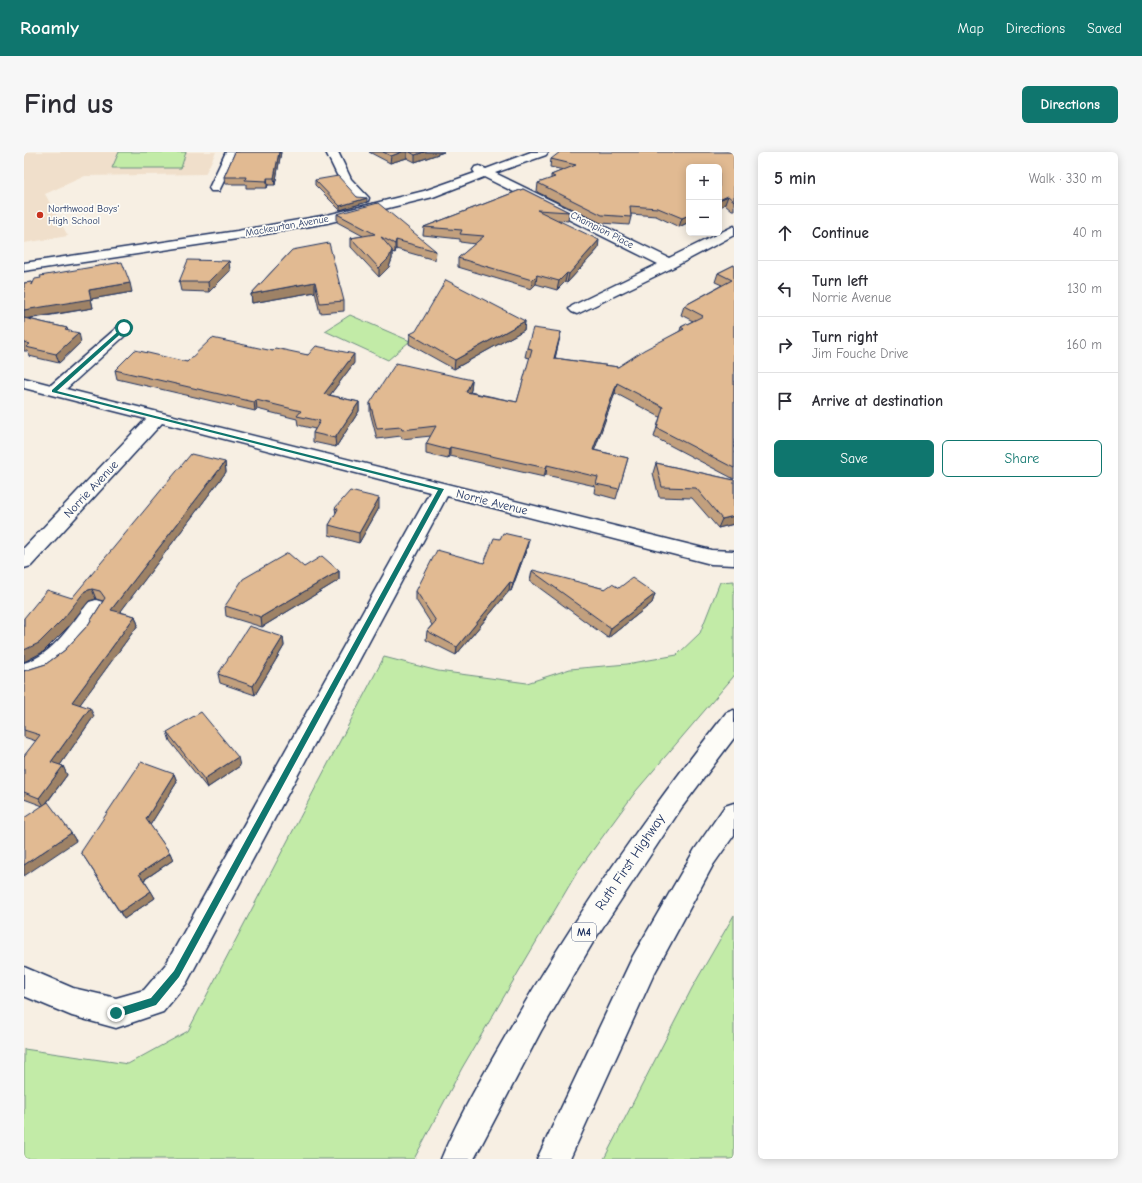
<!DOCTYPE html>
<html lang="en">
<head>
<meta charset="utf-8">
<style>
	:root { --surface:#fff; --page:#f7f7f7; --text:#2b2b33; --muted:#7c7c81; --line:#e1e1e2; --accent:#0f766e }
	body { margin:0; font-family:"Comic Neue",sans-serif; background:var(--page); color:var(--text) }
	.controls { position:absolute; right:12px; top:12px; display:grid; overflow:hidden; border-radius:6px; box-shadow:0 2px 10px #0003 }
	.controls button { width:36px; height:36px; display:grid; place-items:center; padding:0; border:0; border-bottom:1px solid var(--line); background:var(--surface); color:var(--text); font:20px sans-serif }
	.stop { position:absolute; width:12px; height:12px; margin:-9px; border:3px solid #0f766e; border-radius:50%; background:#fff }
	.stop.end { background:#0f766e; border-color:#fff; box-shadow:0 1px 4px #0008 }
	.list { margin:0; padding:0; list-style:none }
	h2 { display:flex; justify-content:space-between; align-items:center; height:52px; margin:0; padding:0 16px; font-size:17px }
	h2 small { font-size:13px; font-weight:400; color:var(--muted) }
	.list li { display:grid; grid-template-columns:26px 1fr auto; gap:12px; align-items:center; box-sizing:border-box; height:56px; padding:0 16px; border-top:1px solid var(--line) }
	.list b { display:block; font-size:15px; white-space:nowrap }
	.list p { margin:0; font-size:13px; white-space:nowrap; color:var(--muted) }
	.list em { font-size:13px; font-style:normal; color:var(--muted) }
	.actions { display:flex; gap:8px; padding:12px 16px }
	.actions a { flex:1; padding:9px 0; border:1px solid var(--accent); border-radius:6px; text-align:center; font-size:14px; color:var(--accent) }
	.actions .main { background:var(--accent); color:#fff }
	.icon { flex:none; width:22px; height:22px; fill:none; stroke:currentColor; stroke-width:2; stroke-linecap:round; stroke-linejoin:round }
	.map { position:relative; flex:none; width:710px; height:1007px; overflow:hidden; border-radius:6px }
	header { display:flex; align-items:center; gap:24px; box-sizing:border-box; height:56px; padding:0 20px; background:var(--accent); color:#fff }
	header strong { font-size:19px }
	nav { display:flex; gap:22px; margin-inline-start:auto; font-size:14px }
	.intro { display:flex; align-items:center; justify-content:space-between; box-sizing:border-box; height:96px; padding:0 24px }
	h1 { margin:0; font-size:28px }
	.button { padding:10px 18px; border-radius:6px; background:var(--accent); color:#fff; font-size:14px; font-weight:700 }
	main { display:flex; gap:24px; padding:0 24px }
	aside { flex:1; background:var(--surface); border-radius:6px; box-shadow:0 2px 10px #0003 }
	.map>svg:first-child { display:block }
</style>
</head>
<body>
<header>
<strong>Roamly</strong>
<nav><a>Map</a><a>Directions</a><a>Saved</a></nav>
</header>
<div class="intro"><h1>Find us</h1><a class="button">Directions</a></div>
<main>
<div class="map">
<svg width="710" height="1007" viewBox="0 0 710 1007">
	<rect width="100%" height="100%" fill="#f7efe3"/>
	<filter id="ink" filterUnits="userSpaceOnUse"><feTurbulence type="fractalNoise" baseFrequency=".025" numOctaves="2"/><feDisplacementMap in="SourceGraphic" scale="8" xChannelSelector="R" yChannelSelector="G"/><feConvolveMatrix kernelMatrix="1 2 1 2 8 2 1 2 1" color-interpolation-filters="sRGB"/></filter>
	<g filter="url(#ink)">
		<path fill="#f0dfcb" d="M0,0H192L181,22L61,24L21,42L44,84L0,91Z"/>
		<g fill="#c2eba7" stroke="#6e8d82">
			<path d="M95,0H162L157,16H88Z"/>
			<path d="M326,163L386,189L364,208L301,179Z"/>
			<path d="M710,429V524L612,639L555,717L438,916L390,1007H0V897L104,912L164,879L360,505L414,519L503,531L546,517L603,512L653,503L676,481L696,430Z"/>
			<path d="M710,763V1007H580L668,836Z"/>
		</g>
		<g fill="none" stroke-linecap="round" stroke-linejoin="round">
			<g stroke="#1b2f5e" stroke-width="3">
				<g id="minor">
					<path d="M202,0H214L195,39H187L185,36Z"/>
					<path d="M302,0H314L327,27L345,46L344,49H334L316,29Z"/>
					<path d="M507,0H524L522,3L471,21L645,106L710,74V83L650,115L553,162L548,160L545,157L548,154L634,112L460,25L409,45L303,71L213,87L0,119V111L213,79L303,63L400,39L451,21L449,18L451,15L455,14L462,17Z"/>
					<path d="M101,171L106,173L109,176L106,179L42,237L687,398L710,399V413L687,412L423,344L162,832L139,860L92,876L48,864L0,844V815L49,836L92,846L120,838L142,812L406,340L138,271L7,414L0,416V396L122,267L0,236V226L27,233L96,173Z"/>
					<path d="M72,448L79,450L83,456C71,476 49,506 29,518C20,523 10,526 0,529V511C29,503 47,472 65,450Z"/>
				</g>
			</g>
			<g stroke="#1b2f5e" stroke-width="3">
				<g id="highway">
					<path d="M710,558V586L658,655L571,787L517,879L450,1007H417C435,963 461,920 485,878C549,767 622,662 702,561Z"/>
					<path d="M710,651V683L689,713L629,824L546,1007H513L609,804L671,697L701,654Z"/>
				</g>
			</g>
			<use href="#minor" fill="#fdfcf7" fill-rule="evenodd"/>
			<use href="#highway" fill="#fdfcf7" fill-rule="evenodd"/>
		</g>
		<g fill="#c2a07e" stroke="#1b2f5e">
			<path d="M211,0H257L251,33H244L243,36H222V32H201L200,25Z"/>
			<path d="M345,0H420L391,10L383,6L366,11Z"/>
			<path d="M710,0V58H708L701,52L695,56V15L665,70L655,75L632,64L607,62V65L605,73L577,71L513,40L514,31L527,27V23L540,18L526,15L527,7Z"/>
			<path d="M291,28L333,45L343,50L316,58L291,33Z"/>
			<path d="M499,37L545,60L544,69L534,68L574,97L543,131L541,130L533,138L512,132L507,137L434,115V106L451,92L436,90V87L399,83L400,75Z"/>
			<path d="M313,62L412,99L411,108L372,97L371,101L368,100V107L365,115L355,125L327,95V86L339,84L313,70Z"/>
			<path d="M268,98L320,149V159L296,161L291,140L228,151L227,142Z"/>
			<path d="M205,109L206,119L185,140L157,139L155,130Z"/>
			<path d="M710,113V327L630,285L636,265L591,241L570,298L604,306L592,347L570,341L571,334L522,323L520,325L426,304L424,307L402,302V292L407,284L378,287L377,284L353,287L346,260V251L448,228L447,238L446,240L493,250L506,206L501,205L503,196L537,180L531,206L594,215L656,179L657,175L669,169L657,163L660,154L698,133L691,130L694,121Z"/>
			<path d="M8,130V131L108,140L67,147L69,156L4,167L43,176L44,179L57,190L35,211L5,204L4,199H0V131Z"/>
			<path d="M501,169L500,178L430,217L385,192L386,182Z"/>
			<path d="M249,199L284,203L330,211L306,243L335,250V259L312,295L289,290V281L291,277L274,273L273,267L233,257L231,259L93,227L91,218L163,210Z"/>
			<path d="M201,310L202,320L96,460L111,464L114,473L56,552L70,564L36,613L39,614L43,623L22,652L47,681L52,689L19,654L0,647V604L12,589L0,585V519L22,512L41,498L64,473L79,449L72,447L65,449L43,476L19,500L0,510V466L48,446Z"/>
			<path d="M632,311L710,328V372L694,376L668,346L635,345L629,321Z"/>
			<path d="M311,356H355L335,391L305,383V373L312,362Z"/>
			<path d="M503,396L487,439H485L432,503L402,488L403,479L408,473L392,448V439L460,411Z"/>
			<path d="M280,415L315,419V428L238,475L202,464L201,454Z"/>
			<path d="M508,419L581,437L595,436L631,442L628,451L584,486L506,429Z"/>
			<path d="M259,485L260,494L231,543L196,531L194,522Z"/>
			<path d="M143,580L216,614L183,636L146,589Z"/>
			<path d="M150,622L153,630L126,673L146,701L149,708L120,728L131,746L100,767L57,700Z"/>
		</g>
		<g fill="#9e8266" stroke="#1b2f5e">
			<path d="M255,0H257L251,33L250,26Z"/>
			<path d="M378,0H383V6L366,11L367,4Z"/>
			<path d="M400,0H420L391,10V3Z"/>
			<path d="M243,26L244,33L243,36Z"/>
			<path d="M704,44L701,52L695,56V48Z"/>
			<path d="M343,46V50L316,58V54Z"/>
			<path d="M665,63V70L655,75L658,66Z"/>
			<path d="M372,88V97L371,101V92Z"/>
			<path d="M575,88L574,97L543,131L545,122Z"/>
			<path d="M368,98V107L365,115L355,125V116Z"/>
			<path d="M205,109L206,119L185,140L184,130Z"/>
			<path d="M543,121L541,130L533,138L535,129Z"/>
			<path d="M513,123L512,132L507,137L508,128Z"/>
			<path d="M291,130V140L228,151L227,142Z"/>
			<path d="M106,131L108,140L67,147L69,156L0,167V158L65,138Z"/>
			<path d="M501,169L500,178L430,217L431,208Z"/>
			<path d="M537,180L535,189L529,215L530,206Z"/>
			<path d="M55,181L57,190L35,211L32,202Z"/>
			<path d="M330,202V211L300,251V242Z"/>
			<path d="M448,228L447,238L441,249L442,240Z"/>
			<path d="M593,231L591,241L567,308L569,298Z"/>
			<path d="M232,248L233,257L231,259L230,250Z"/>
			<path d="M335,250V259L312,295L311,286Z"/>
			<path d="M426,295V304L424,307L425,298Z"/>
			<path d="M201,310L202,320L91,467L87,458Z"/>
			<path d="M523,313L522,323L520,325L522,316Z"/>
			<path d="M355,346V356L335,391V381Z"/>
			<path d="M710,364V372L694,376L698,367Z"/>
			<path d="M505,387L503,396L487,439L489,431Z"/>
			<path d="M315,419V428L238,475L237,465Z"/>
			<path d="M486,430L485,439L432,503L433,495Z"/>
			<path d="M68,437L72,447L65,449L43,476L19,500L0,510V498L61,439Z"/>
			<path d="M631,442L628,451L584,486L587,476Z"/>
			<path d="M111,464L114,473L52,558L48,550Z"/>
			<path d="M259,485L260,494L231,543L229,534Z"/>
			<path d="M66,556L70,564L32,619L27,610Z"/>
			<path d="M214,605L216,614L183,636L180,627Z"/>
			<path d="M39,614L43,623L20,654L15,646Z"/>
			<path d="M150,622L153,630L125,675L122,667Z"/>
			<path d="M47,681L52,689L0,724V713Z"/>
			<path d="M146,701L149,708L118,729L115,722Z"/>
			<path d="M127,739L131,746L100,767L96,760Z"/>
		</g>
		<g fill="#e1ba92" stroke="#1b2f5e">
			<path d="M211,0H255L250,26H243V29L221,28L222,25H200Z"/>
			<path d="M359,0H378L367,4Z"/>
			<path d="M386,0H400L391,3Z"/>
			<path d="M536,0H710V49L704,44L695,48V15H665V63L658,66L634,56L606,54L607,65L578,63L514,31L531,25L527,23L552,13L527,7Z"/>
			<path d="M314,24L333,45L343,46L316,54L291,28Z"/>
			<path d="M499,37L545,60L513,58L575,88L545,122L543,121L535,129L513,123L508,128L434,106L460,84L436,82L438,78L400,75Z"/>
			<path d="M354,51L412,99L372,88L371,92L357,85L368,98L365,106L355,116L327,86L351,82L313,62Z"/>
			<path d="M305,91L320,149L296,151L291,130L227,142L268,98Z"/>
			<path d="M164,108L205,109L184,130H155Z"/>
			<path d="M98,110L106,131L65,138L67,147L0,158V131L8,130V133L11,127L17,126L16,124Z"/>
			<path d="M710,113V316L633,276L639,255L593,231L569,298L604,306L595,337L572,332L574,325L523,313L522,316L426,295L425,298L402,292L412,274L378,278L377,275L353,277L346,251L372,211L448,228L442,240L493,250L508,197L503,196L509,176L537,180L530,206L594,215L620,198L660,177L657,175L679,164L660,154L708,128L694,121Z"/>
			<path d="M422,128L501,169L431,208L386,182L392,179Z"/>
			<path d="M0,166L43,176L41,178L55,181L32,202L2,195L6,192L0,190Z"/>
			<path d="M188,186L249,199L251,196L284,203L292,194L330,202L300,242L335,250L311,286L289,281L296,269L273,264L277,259L232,248L230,250L91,218L111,198L163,210Z"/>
			<path d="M167,302L201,310L87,458L111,464L48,550L66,556L27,610L39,614L15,646L0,640V604L16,583L0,578V519L22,512L41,498L64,473L81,446L76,439L68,437L61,439L39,467L15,491L0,498V466L23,438L48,446Z"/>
			<path d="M632,311L710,328V364L698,367L672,336L638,335Z"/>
			<path d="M326,339L355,346L335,381L305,373L314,357L311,356Z"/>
			<path d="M479,381L505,387L489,431L486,430L433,495L403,479L412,469L392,439L413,398L460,411L470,386L476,387Z"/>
			<path d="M264,401L280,415L298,404L315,419L237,465L201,454L219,427Z"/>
			<path d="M509,418L581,437L588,432L595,436L608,426L631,442L587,476L508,419Z"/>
			<path d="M225,474L259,485L229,534L194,522Z"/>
			<path d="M177,560L214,605L180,627L143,580Z"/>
			<path d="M117,610L150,622L122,667L146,701L115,722L127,739L96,760L57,700Z"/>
			<path d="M24,650L47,681L0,713V666Z"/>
		</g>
	</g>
	<path fill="#0f766e" d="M99,175L103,176L33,239L420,337L155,825L132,853L92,866L89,864V858L127,846L150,819L414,338L28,240V238Z"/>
	<circle fill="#c8321e" stroke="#fdfcf7" stroke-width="1.5" cx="16" cy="63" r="4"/>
	<g text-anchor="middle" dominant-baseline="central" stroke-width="3.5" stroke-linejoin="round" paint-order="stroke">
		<g font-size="10" fill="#1b2f5e" stroke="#fdfcf7" text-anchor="start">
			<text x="24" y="57">Northwood Boys'<tspan x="24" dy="12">High School</tspan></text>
		</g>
		<g font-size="10" fill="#1b2f5e" stroke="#fdfcf7">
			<text transform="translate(263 74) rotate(-10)">Mackeurtan Avenue</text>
			<text transform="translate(578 78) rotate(27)">Champion Place</text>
		</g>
		<rect fill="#fdfcf7" stroke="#5f6c8c" stroke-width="1" x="548" y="771" width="24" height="18" rx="3"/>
		<g font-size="11" font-weight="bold" fill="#1b2f5e">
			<text x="560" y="780">M4</text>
		</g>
		<g font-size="12" fill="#1b2f5e" stroke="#fdfcf7">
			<text transform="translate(67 337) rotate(-47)">Norrie Avenue</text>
			<text transform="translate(468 350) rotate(14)">Norrie Avenue</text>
		</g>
		<g font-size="14" fill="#1b2f5e" stroke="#fdfcf7">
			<text transform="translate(606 710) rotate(-56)">Ruth First Highway</text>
		</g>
	</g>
</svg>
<div class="controls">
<button>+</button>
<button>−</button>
</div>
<div class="stop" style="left:100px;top:176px"></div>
<div class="stop end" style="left:92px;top:861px"></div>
</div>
<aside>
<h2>5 min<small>Walk · 330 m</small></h2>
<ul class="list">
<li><svg class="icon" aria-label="ahead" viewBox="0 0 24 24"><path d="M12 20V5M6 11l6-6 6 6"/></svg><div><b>Continue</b></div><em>40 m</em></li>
<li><svg class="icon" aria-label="left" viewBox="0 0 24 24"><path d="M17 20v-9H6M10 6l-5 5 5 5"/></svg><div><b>Turn left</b><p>Norrie Avenue</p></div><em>130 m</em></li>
<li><svg class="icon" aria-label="right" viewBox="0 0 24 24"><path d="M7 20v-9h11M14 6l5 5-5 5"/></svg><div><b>Turn right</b><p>Jim Fouche Drive</p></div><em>160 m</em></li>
<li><svg class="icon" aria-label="arrive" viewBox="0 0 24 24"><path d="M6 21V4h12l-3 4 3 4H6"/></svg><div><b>Arrive at destination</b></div></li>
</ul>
<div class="actions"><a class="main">Save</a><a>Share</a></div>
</aside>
</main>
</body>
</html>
